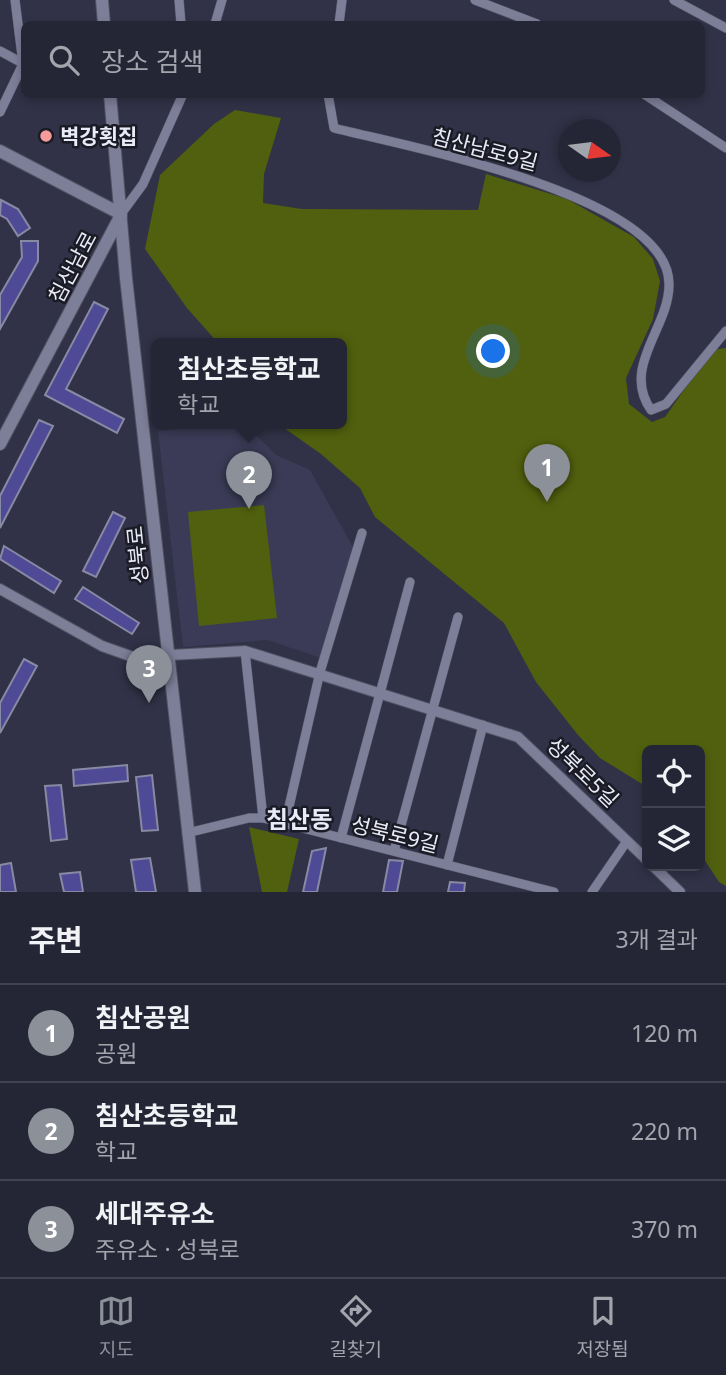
<!DOCTYPE html>
<html lang="ko">
<head>
<meta charset="utf-8">
<style>
	:root { --surface:#252635; --page:#313241; --text:#f1f3f6; --muted:#a3a5ad; --line:#424350; --accent:#8c9099 }
	body { margin:0; font-family:"Noto Sans","Noto Sans KR",sans-serif; background:var(--page); color:var(--text) }
	.controls { position:absolute; right:21px; bottom:21px; display:grid; overflow:hidden; border-radius:10px; box-shadow:0 4px 10px #0003 }
	.controls button { width:63px; height:63px; display:grid; place-items:center; padding:0; border:0; border-bottom:2px solid var(--line); background:var(--surface); color:var(--text); font:35px sans-serif }
	.compass { position:absolute; left:558px; top:119px; width:63px; height:63px; border-radius:50%; background:var(--surface); box-shadow:0 4px 10px #0003; rotate:104deg }
	.you { position:absolute; left:494px; top:352px; width:24px; height:24px; margin:-18px; border:5px solid #fff; border-radius:50%; background:#1a73e8; box-shadow:0 0 0 10px #1a73e833 }
	.badge { display:grid; place-items:center; width:46px; height:46px; border-radius:50%; background:var(--accent); color:#fff; font-size:23px; font-weight:700 }
	.pin { position:absolute; translate:-50% -58px; filter:drop-shadow(0 2px 4px #0008) }
	.pin::after { content:''; position:absolute; top:37px; width:24px; height:21px; background:inherit; clip-path:polygon(0 0,100% 0,50% 100%) }
	.popup { position:absolute; left:151px; top:338px; width:196px; height:91px; box-sizing:border-box; display:grid; place-content:center; border-radius:10px; background:var(--surface); filter:drop-shadow(0 2px 5px #0005); font-size:23px; white-space:nowrap; color:var(--muted) }
	.popup b { font-size:26px; color:var(--text) }
	.popup::after { content:''; position:absolute; left:50%; top:100%; margin-left:-14px; border:14px solid transparent; border-top-color:var(--surface) }
	.list { margin:0; padding:0; list-style:none }
	h2 { display:flex; justify-content:space-between; align-items:center; height:91px; margin:0; padding:0 28px; font-size:30px }
	h2 small { font-size:23px; font-weight:400; color:var(--muted) }
	.list li { display:grid; grid-template-columns:46px 1fr auto; gap:21px; align-items:center; box-sizing:border-box; height:98px; padding:0 28px; border-top:2px solid var(--line) }
	.list b { display:block; font-size:26px; white-space:nowrap }
	.list p { margin:0; font-size:23px; white-space:nowrap; color:var(--muted) }
	.list em { font-size:23px; font-style:normal; color:var(--muted) }
	.icon { flex:none; width:38px; height:38px; fill:none; stroke:currentColor; stroke-width:2; stroke-linecap:round; stroke-linejoin:round }
	.map { position:relative; flex:none; width:726px; height:892px; overflow:hidden }
	.search { position:absolute; background:var(--surface); box-shadow:0 4px 10px #0003; left:21px; right:21px; top:21px; height:77px; display:flex; align-items:center; gap:18px; box-sizing:border-box; padding:0 24px; border-radius:10px; color:var(--muted); font-size:26px }
	.sheet { height:385px; background:var(--surface) }
	nav { display:flex; justify-content:space-around; align-items:center; box-sizing:border-box; height:98px; border-top:2px solid var(--line); background:var(--surface); font-size:19px; color:var(--muted) }
	nav a { display:grid; justify-items:center; gap:4px }
	nav .on { color:var(--accent) }
	.map>svg:first-child { display:block }
</style>
</head>
<body>
<div class="map">
<svg width="726" height="892" viewBox="0 0 726 892">
	<rect width="100%" height="100%" fill="#313247"/>
	<path fill="#3b3b57" d="M244,423L276,455L310,470L354,549L321,658L267,640L183,647L158,431Z"/>
	<g fill="#51600e">
		<path d="M235,110L281,118L264,174L263,203L302,209L478,210L486,174L567,199L634,237L653,259L660,281L653,319L626,378L629,404L652,422L665,417L712,350L726,348V886L719,882L700,853V750H647V787L600,758L578,735L536,682L504,623L375,517L360,488L321,454L277,423H342V343H218L187,308L145,249L160,175L214,124Z"/>
		<path d="M264,505L277,618L199,626L188,512Z"/>
		<path d="M249,827L299,839L287,892H262Z"/>
	</g>
	<g fill="#4f4a96" stroke="#8889a2" stroke-width="2">
		<path d="M1,200L18,209L30,228L18,236L7,219L0,215Z"/>
		<path d="M21,241H38V261L0,329V295L22,257Z"/>
		<path d="M94,302L108,309L66,389L124,419L117,433L45,395Z"/>
		<path d="M39,420L53,426L0,528V496Z"/>
		<path d="M113,512L125,518L96,577L83,571Z"/>
		<path d="M4,546L61,581L54,593L0,559Z"/>
		<path d="M83,587L139,623L132,634L75,599Z"/>
		<path d="M24,659L37,666L0,733V703Z"/>
		<path d="M127,765L128,781L74,786L73,770Z"/>
		<path d="M152,775L158,830L142,831L136,777Z"/>
		<path d="M61,785L67,839L51,841L45,786Z"/>
		<path d="M326,848L317,892H303L312,851Z"/>
		<path d="M150,858L156,892H136L131,860Z"/>
		<path d="M389,860L403,861L397,892H383Z"/>
		<path d="M11,863L16,892H0V865Z"/>
		<path d="M80,872L83,892H64L60,874Z"/>
		<path d="M450,882L465,883L464,892H448Z"/>
	</g>
	<g fill="none" stroke-linecap="round" stroke-linejoin="round">
		<g stroke="#4f5062" stroke-width="10">
			<g id="minor">
				<path d="M179,0L181,24"/>
				<path d="M475,0L537,24"/>
				<path d="M674,0L726,28"/>
				<path d="M215,24L222,0"/>
				<path d="M339,24L342,0"/>
				<path d="M0,51L24,64"/>
				<path d="M328,94L334,128C403,146 671,195 669,285C669,328 621,367 651,410L666,404L726,331"/>
				<path d="M644,94L726,148"/>
				<path d="M0,112L23,64L15,0"/>
				<path d="M121,214L143,184L183,94"/>
				<path d="M245,651L263,818"/>
				<path d="M285,824L320,672L362,533"/>
				<path d="M187,833L249,818H263L554,892"/>
				<path d="M341,838L410,582"/>
				<path d="M394,851L458,617"/>
				<path d="M447,865L483,725"/>
				<path d="M592,892L627,841"/>
			</g>
		</g>
		<g stroke="#4f5062" stroke-width="12">
			<g id="tertiary">
				<path d="M0,589L102,646L133,657L245,651L518,737L647,860"/>
				<path d="M653,866L680,892"/>
			</g>
		</g>
		<g stroke="#4f5062" stroke-width="14">
			<g id="secondary">
				<path d="M102,0L104,24"/>
				<path d="M110,94L126,278L195,892"/>
				<path d="M0,151L121,214"/>
				<path d="M0,444L121,215"/>
			</g>
		</g>
		<use href="#minor" stroke="#7d7e97" stroke-width="9"/>
		<use href="#tertiary" stroke="#7d7e97" stroke-width="10"/>
		<use href="#secondary" stroke="#7d7e97" stroke-width="12"/>
	</g>
	<circle fill="#f59b99" stroke="#1a1b24" stroke-width="2.5" cx="46" cy="136" r="7"/>
	<g text-anchor="middle" dominant-baseline="central" stroke-width="5" stroke-linejoin="round" paint-order="stroke">
		<g font-size="21" font-weight="bold" fill="#eaebf9" stroke="#1a1b24" text-anchor="start">
			<text x="60" y="136">벽강횟집</text>
		</g>
		<g font-size="21" fill="#eaebf9" stroke="#1a1b24">
			<text transform="translate(485 149) rotate(15)">침산남로9길</text>
			<text transform="translate(72 267) rotate(-62)">침산남로</text>
			<text transform="translate(137 555) rotate(-96)">성북로</text>
			<text transform="translate(583 772) rotate(44)">성북로5길</text>
			<text transform="translate(395 834) rotate(14)">성북로9길</text>
		</g>
		<g font-size="24" font-weight="bold" fill="#eaebf9" stroke="#1a1b24">
			<text x="299" y="818">침산동</text>
		</g>
	</g>
</svg>
<div class="controls">
<button><svg class="icon" aria-label="locate" viewBox="0 0 24 24"><circle cx="12" cy="12" r="6"/><path d="M12 2v4M12 18v4M2 12h4M18 12h4"/></svg></button>
<button><svg class="icon" aria-label="layers" viewBox="0 0 24 24"><path d="M12 4l9 5-9 5-9-5zM3 14l9 5 9-5"/></svg></button>
</div>
<svg class="compass" viewBox="-18 -18 36 36"><path d="M0-13l5 13h-10z" fill="#e53935"/><path d="M0 13l5-13h-10z" fill="#a3a5ad"/></svg>
<div class="you"></div>
<div class="pin badge" style="left:547px;top:502px">1</div>
<div class="pin badge" style="left:249px;top:509px">2</div>
<div class="popup"><b>침산초등학교</b>학교</div>
<div class="pin badge" style="left:149px;top:703px">3</div>
<div class="search"><svg class="icon" aria-label="search" viewBox="0 0 24 24"><circle cx="10" cy="10" r="6"/><path d="M15 15l6 6"/></svg>장소 검색</div>
</div>
<section class="sheet">
<h2>주변<small>3개 결과</small></h2>
<ul class="list">
<li><span class="badge">1</span><div><b>침산공원</b><p>공원</p></div><em>120 m</em></li>
<li><span class="badge">2</span><div><b>침산초등학교</b><p>학교</p></div><em>220 m</em></li>
<li><span class="badge">3</span><div><b>세대주유소</b><p>주유소 · 성북로</p></div><em>370 m</em></li>
</ul>
</section>
<nav>
<a class="on"><svg class="icon" aria-label="map" viewBox="0 0 24 24"><path d="M3 6l6-2 6 2 6-2v14l-6 2-6-2-6 2zM9 4v14M15 6v14"/></svg>지도</a>
<a><svg class="icon" aria-label="directions" viewBox="0 0 24 24"><path d="M12 3l9 9-9 9-9-9zM9 14v-3h6M13 9l2 2-2 2"/></svg>길찾기</a>
<a><svg class="icon" aria-label="saved" viewBox="0 0 24 24"><path d="M7 4h10v16l-5-4-5 4z"/></svg>저장됨</a>
</nav>
</body>
</html>
